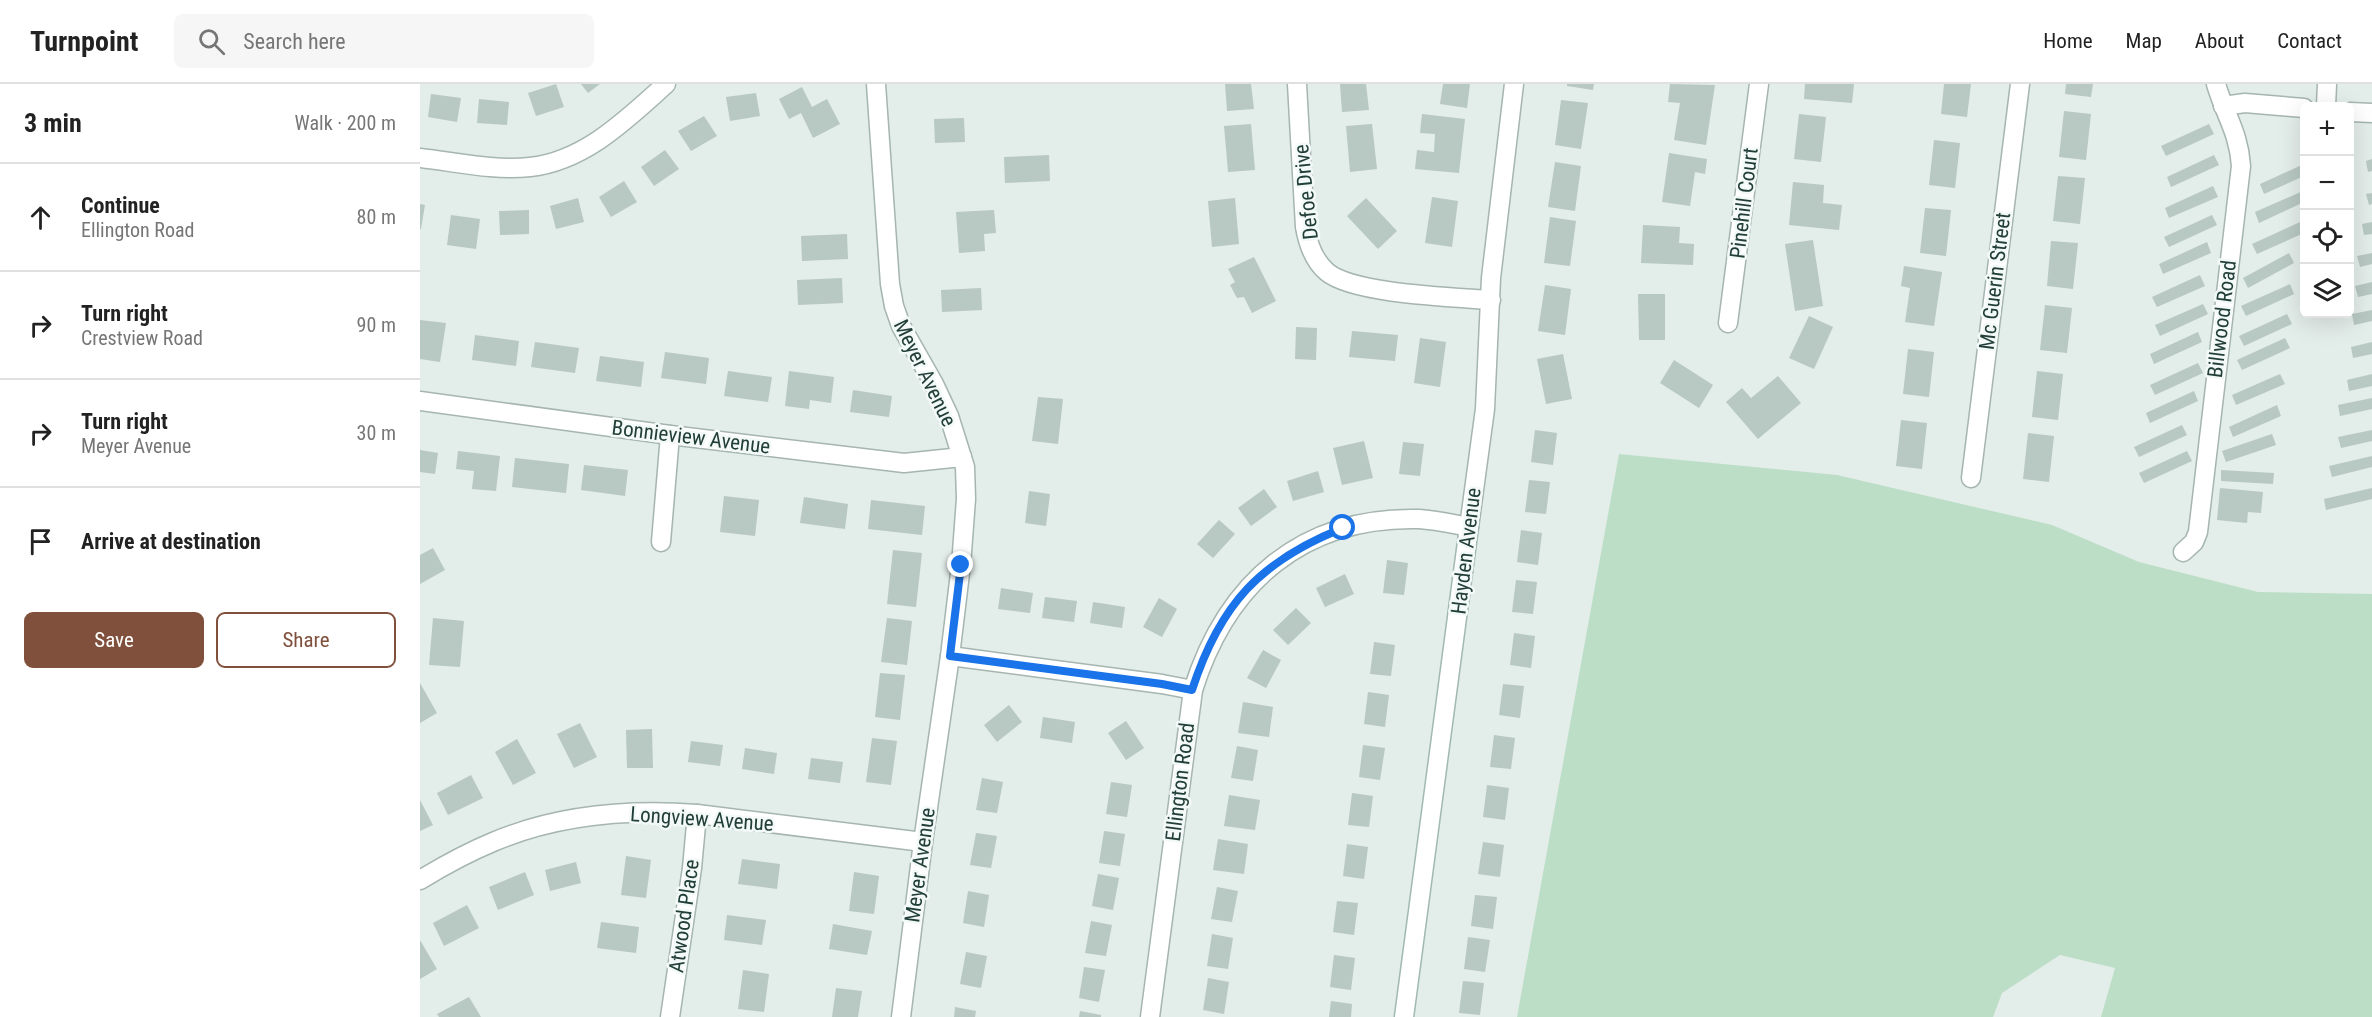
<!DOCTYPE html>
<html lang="en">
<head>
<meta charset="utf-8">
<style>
	:root { --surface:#fff; --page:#f6f6f6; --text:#222; --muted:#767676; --line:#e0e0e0; --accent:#80503c }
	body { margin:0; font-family:"Roboto Condensed",sans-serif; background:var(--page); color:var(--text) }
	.controls { position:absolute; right:18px; top:18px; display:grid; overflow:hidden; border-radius:9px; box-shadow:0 6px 24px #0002 }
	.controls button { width:54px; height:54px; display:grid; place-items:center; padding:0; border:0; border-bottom:2px solid var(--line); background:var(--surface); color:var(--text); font:30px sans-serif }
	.stop { position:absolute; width:18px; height:18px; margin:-14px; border:4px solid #1a73e8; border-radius:50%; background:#fff }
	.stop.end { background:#1a73e8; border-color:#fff; box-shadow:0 2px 6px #0008 }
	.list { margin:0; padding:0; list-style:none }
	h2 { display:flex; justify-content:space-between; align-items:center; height:78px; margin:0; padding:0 24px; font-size:26px }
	h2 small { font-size:20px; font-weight:400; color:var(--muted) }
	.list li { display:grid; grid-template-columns:39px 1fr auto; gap:18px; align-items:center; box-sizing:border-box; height:108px; padding:0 24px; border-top:2px solid var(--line) }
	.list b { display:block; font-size:22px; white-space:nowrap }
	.list p { margin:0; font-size:20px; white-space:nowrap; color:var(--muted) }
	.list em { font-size:20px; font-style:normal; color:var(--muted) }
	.actions { display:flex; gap:12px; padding:18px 24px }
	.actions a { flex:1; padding:14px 0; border:2px solid var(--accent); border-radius:9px; text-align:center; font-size:21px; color:var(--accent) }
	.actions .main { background:var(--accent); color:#fff }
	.icon { flex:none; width:33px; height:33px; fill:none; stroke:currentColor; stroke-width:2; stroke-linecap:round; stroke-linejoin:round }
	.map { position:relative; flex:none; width:1952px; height:933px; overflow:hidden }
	header { display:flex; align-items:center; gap:36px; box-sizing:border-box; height:84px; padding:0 30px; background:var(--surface); border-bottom:2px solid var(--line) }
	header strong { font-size:28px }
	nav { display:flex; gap:33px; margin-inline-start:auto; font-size:21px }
	.search { width:420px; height:54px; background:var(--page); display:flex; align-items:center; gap:15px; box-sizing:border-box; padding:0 21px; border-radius:9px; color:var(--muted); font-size:22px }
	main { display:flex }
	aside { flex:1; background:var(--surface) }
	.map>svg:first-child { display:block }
</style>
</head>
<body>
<header>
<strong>Turnpoint</strong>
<div class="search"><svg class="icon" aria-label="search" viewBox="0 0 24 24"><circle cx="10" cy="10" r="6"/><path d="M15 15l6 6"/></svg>Search here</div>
<nav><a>Home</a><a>Map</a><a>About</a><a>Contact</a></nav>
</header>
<main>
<aside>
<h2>3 min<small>Walk · 200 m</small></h2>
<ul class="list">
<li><svg class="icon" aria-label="ahead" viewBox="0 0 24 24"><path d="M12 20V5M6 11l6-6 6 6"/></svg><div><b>Continue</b><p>Ellington Road</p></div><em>80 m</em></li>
<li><svg class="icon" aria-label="right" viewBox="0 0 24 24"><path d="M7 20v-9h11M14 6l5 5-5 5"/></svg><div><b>Turn right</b><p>Crestview Road</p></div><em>90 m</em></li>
<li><svg class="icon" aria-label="right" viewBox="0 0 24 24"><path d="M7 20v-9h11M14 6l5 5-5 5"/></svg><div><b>Turn right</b><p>Meyer Avenue</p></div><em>30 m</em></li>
<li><svg class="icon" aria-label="arrive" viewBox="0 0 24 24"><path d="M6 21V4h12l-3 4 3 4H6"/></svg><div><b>Arrive at destination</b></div></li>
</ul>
<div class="actions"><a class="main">Save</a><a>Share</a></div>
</aside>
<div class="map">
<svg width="1952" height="933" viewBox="0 0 1952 933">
	<rect width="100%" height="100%" fill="#e3ede9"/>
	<path fill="#bcdec7" d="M1199,370L1417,391L1632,441L1719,478L1838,508L1952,510V933H1681L1695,884L1640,871L1582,909L1573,933H1097Z"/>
	<g fill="#b8c8c2">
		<path d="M136,0L144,23L116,32L108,9Z"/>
		<path d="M161,0H180L168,9Z"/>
		<path d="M805,0H831L834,25L807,27Z"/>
		<path d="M920,0H946L949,26L922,28Z"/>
		<path d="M1023,0H1050L1047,24L1020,20Z"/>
		<path d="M1147,0H1174L1173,6L1147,2Z"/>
		<path d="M1250,0L1295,1L1286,61L1254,56L1260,19L1248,18Z"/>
		<path d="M1385,0H1434L1432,19L1384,15Z"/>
		<path d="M1524,0H1551L1547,33L1521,30Z"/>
		<path d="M1646,0H1673L1671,13L1645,10Z"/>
		<path d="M382,3L392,23L407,15L420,40L393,54L381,29L369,35L359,15Z"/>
		<path d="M336,9L340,32L310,37L306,13Z"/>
		<path d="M11,10L41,14L37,38L8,33Z"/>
		<path d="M59,15L89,18L87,41L57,39Z"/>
		<path d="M1141,16L1168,19L1161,65L1135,61Z"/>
		<path d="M1644,27L1671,30L1666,76L1639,73Z"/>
		<path d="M1002,30L1045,35L1039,89L995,85L997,66L1014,68L1015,50L1000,49Z"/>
		<path d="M1379,30L1406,33L1401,78L1374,75Z"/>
		<path d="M284,32L297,52L271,67L258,47Z"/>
		<path d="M544,34L545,58L515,59L514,35Z"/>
		<path d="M831,40L835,86L808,88L804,42Z"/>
		<path d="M952,40L957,85L930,88L926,42Z"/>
		<path d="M1789,40L1794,50L1746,72L1741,62Z"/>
		<path d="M1514,56L1540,59L1535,104L1509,101Z"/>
		<path d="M245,66L259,85L234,102L221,83Z"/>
		<path d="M1249,69L1287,75L1285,90L1275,88L1270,122L1242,118Z"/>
		<path d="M629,71L630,97L585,99L584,73Z"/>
		<path d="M1794,71L1799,81L1751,103L1747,93Z"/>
		<path d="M1952,75V87L1948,88L1946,77Z"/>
		<path d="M1135,78L1161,82L1155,127L1128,123Z"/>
		<path d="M1884,80V92L1844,110L1840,100Z"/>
		<path d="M1638,92L1665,94L1660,140L1633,137Z"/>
		<path d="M204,97L217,118L191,133L179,113Z"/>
		<path d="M1373,98L1404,101L1403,119L1422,121L1419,146L1369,141Z"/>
		<path d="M1793,102L1798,113L1749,134L1745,124Z"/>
		<path d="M1883,107L1884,118L1839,139L1835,128Z"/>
		<path d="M1952,109V120L1949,121L1946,110Z"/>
		<path d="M1012,113L1038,117L1032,163L1005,159Z"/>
		<path d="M158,114L164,138L136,145L130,122Z"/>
		<path d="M815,114L819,160L792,163L788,117Z"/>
		<path d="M946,114L977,147L958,165L927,132Z"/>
		<path d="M0,120L5,121L1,145H0Z"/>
		<path d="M1505,124L1531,126L1526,172L1500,169Z"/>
		<path d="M109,126V150L80,151L79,127Z"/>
		<path d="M574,126L576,149L564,150L565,167L539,169L536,128Z"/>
		<path d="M31,131L60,135L56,165L27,161Z"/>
		<path d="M1792,131L1797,141L1749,163L1744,153Z"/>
		<path d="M1130,133L1156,137L1150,182L1124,179Z"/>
		<path d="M1880,138L1884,149L1837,170L1832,160Z"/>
		<path d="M1952,138V150L1944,151L1942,140Z"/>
		<path d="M1223,141L1260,143L1259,159L1274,160L1273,181L1221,179Z"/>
		<path d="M427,150L428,175L382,177L381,152Z"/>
		<path d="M1393,156L1403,222L1375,227L1365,160Z"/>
		<path d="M1631,157L1658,159L1653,205L1627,202Z"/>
		<path d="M1787,158L1791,169L1743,190L1739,180Z"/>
		<path d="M1869,169L1874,179L1828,204L1823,194Z"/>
		<path d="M1952,169V180L1940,183L1937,172Z"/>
		<path d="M834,173L856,217L832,229L824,213L817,214L810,201L815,198L808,185Z"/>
		<path d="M1484,182L1522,188L1514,242L1485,238L1490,204L1481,202Z"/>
		<path d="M1780,191L1785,202L1737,223L1732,213Z"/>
		<path d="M422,194L423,219L378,221L377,196Z"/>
		<path d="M1952,198V210L1938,213L1935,202Z"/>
		<path d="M1870,200L1874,210L1826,232L1821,222Z"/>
		<path d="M1125,201L1151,205L1145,251L1118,247Z"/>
		<path d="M561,204L562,226L522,228L521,206Z"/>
		<path d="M1218,210H1245V256H1219Z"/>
		<path d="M1783,220L1788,230L1740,252L1735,241Z"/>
		<path d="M1625,221L1652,224L1647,269L1620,266Z"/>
		<path d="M1952,226V237L1934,241L1932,230Z"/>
		<path d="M1867,230L1872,240L1824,262L1819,252Z"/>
		<path d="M1389,232L1413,243L1394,285L1369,274Z"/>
		<path d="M0,236L26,239L20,278L0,275Z"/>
		<path d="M876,243L897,244L896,276L875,275Z"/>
		<path d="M932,247L978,251L975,277L929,273Z"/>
		<path d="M1778,248L1782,258L1734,280L1730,270Z"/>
		<path d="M55,251L99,257L96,282L52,276Z"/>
		<path d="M1000,254L1026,258L1020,303L994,299Z"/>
		<path d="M1865,254L1870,264L1822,286L1817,276Z"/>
		<path d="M115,258L159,264L155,289L111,283Z"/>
		<path d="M1952,258V270L1933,274L1931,263Z"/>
		<path d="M1488,265L1514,268L1509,313L1483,310Z"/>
		<path d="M245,268L289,274L286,300L241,294Z"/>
		<path d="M1143,270L1152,315L1126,320L1117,275Z"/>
		<path d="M180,272L224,278L221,303L176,297Z"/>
		<path d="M1254,276L1293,301L1279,324L1240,299Z"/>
		<path d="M1778,279L1783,289L1735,311L1730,301Z"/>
		<path d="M308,287L352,293L348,318L304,312Z"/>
		<path d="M369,287L414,293L411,319L390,316L389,325L365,322Z"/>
		<path d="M1617,287L1643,290L1638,336L1612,333Z"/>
		<path d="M1860,290L1865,300L1816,321L1812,311Z"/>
		<path d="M1952,290V302L1929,307L1927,296Z"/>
		<path d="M1358,292L1381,319L1338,355L1306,318L1322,304L1331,314Z"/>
		<path d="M433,306L472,312L469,333L430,328Z"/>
		<path d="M1774,307L1778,317L1730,339L1726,329Z"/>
		<path d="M618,313L643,315L638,360L612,357Z"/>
		<path d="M1952,314V325L1920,332L1918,321Z"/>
		<path d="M1857,321L1861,332L1813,353L1809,343Z"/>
		<path d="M1481,336L1507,339L1502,385L1476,382Z"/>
		<path d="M1762,341L1767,351L1719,373L1714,363Z"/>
		<path d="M1115,346L1137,349L1133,381L1111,378Z"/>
		<path d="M1952,346V357L1921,364L1918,353Z"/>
		<path d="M1608,349L1634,352L1629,398L1603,395Z"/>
		<path d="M1852,350L1856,361L1806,378L1802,367Z"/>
		<path d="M944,357L953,394L922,401L913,364Z"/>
		<path d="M983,358L1004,360L1000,392L979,390Z"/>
		<path d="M0,366L18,369L15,390L0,388Z"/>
		<path d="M38,367L80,372L76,407L52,405L54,387L36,385Z"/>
		<path d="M1767,367L1772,377L1724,399L1719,389Z"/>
		<path d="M1952,372V383L1912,393L1909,382Z"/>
		<path d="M95,374L149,380L146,409L92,403Z"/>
		<path d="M164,381L208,386L205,412L161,406Z"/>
		<path d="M1801,386L1854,389L1853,400L1801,397Z"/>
		<path d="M898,387L904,408L873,417L867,397Z"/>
		<path d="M1109,396L1130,398L1126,430L1105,428Z"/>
		<path d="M1800,404L1843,408L1841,429L1828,428L1827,439L1797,436Z"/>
		<path d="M1952,404V415L1906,426L1904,415Z"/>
		<path d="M844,405L857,423L831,442L818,424Z"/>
		<path d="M609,407L630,410L626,442L605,439Z"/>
		<path d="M304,412L339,416L335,452L300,448Z"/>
		<path d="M384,413L428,420L425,445L380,439Z"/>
		<path d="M451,416L505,422L502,451L448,445Z"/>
		<path d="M799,436L815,450L793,474L777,460Z"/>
		<path d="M1101,446L1122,449L1118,481L1097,478Z"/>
		<path d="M13,464L25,486L0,500V471Z"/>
		<path d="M473,466L502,469L496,523L467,520Z"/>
		<path d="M967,476L988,479L984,511L963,509Z"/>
		<path d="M925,490L934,510L905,523L896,504Z"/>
		<path d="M1096,496L1117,498L1113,530L1092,528Z"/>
		<path d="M581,504L613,509L610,529L578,525Z"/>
		<path d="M625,513L657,517L654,538L622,534Z"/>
		<path d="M739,514L757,525L742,553L723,543Z"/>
		<path d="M673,518L705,523L702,544L670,539Z"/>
		<path d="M876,524L891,539L868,561L853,546Z"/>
		<path d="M13,534L44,537L40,583L9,581Z"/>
		<path d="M467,534L492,537L487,581L461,578Z"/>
		<path d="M1094,549L1115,552L1111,584L1090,581Z"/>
		<path d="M954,558L975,561L971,592L950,590Z"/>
		<path d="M843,566L861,576L846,604L827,594Z"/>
		<path d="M460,589L485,591L480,636L455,633Z"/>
		<path d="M0,599L17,629L0,639Z"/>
		<path d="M1083,600L1104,602L1100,634L1079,631Z"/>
		<path d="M948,608L969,611L965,643L944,640Z"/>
		<path d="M823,618L853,623L849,653L818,649Z"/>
		<path d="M589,621L602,638L577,658L564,641Z"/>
		<path d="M623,633L655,638L652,659L620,654Z"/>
		<path d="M706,637L724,664L706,676L688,649Z"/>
		<path d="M160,639L177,673L154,684L137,650Z"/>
		<path d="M232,645L233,684H207L206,646Z"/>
		<path d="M1074,651L1095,654L1091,685L1070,683Z"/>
		<path d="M452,654L477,657L471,701L446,698Z"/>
		<path d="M97,655L116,689L93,701L75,668Z"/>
		<path d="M271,657L303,661L300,682L268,678Z"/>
		<path d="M943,661L965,664L960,696L939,693Z"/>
		<path d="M817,662L838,666L833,697L811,694Z"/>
		<path d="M325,664L357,669L354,690L322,685Z"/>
		<path d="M391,674L423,678L420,699L388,695Z"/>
		<path d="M51,691L63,714L28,731L17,709Z"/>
		<path d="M562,694L583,698L577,729L556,726Z"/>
		<path d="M691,698L712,701L707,733L686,730Z"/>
		<path d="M1067,701L1089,704L1085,736L1063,733Z"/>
		<path d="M932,709L953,712L949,743L928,741Z"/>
		<path d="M809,711L840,716L835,746L804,742Z"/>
		<path d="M0,716L13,741L0,747Z"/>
		<path d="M684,747L705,750L700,782L679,779Z"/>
		<path d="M556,749L577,752L571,784L550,781Z"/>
		<path d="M798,755L828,760L824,790L793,786Z"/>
		<path d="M1063,758L1084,761L1080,793L1058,790Z"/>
		<path d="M927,760L948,763L944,795L923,792Z"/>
		<path d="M206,772L231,776L226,814L201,811Z"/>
		<path d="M322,775L360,780L357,805L318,800Z"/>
		<path d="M156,778L161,799L130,807L125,786Z"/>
		<path d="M105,788L114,811L78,826L69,803Z"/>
		<path d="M434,788L459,792L454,830L429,827Z"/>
		<path d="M678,790L699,794L693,826L672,822Z"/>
		<path d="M797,803L818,807L812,838L791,835Z"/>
		<path d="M548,807L569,811L564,843L543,839Z"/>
		<path d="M1055,811L1077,813L1073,845L1051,842Z"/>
		<path d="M917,817L938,819L934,851L913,848Z"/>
		<path d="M47,821L59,844L24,862L13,839Z"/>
		<path d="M307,831L346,836L342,861L304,856Z"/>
		<path d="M671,837L692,841L686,872L665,869Z"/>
		<path d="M181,838L219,843L216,869L177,864Z"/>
		<path d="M413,840L452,847L447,871L409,865Z"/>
		<path d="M792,850L813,854L808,885L787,882Z"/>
		<path d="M1048,853L1070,856L1065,888L1044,885Z"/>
		<path d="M0,856L17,885L0,895Z"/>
		<path d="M546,868L567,872L561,904L540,900Z"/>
		<path d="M914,871L935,874L931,906L910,903Z"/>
		<path d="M664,883L685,886L679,918L659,914Z"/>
		<path d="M323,886L349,890L344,928L318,925Z"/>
		<path d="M788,894L809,898L804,930L783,926Z"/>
		<path d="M1043,897L1064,899L1060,931L1039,929Z"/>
		<path d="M416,904L442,907L438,933H412Z"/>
		<path d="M49,913L61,933H19L17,930Z"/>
		<path d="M911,917L932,920L931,933H909Z"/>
		<path d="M535,923L556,927L555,933H534Z"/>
		<path d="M660,927L681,931V933H659Z"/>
	</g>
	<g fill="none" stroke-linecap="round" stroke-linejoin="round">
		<g stroke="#a5b5b0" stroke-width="21">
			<g id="street">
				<path d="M456,0L470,200L474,222L481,242L514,300L529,332L545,383L546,415L541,481L530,572L503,758L481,933"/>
				<path d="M877,0L885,143C888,160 894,177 907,188C933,210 1033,213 1071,216"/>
				<path d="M1803,22L1825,19L1884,24"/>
				<path d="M1906,22L1907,0"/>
				<path d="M1930,28L1952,29"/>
				<path d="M0,74C36,78 74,87 110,83C165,77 207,35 246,0"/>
				<path d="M1308,239L1339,0"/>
				<path d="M0,317L250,351L484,379L542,373"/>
				<path d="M1551,394L1600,0"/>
				<path d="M241,458L250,351"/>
				<path d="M1763,468L1774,458L1778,448L1821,82C1819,49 1805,31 1796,0"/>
				<path d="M530,572L742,600L773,606"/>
				<path d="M0,796C23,782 49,768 73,758C137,731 209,725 277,730L503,758"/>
				<path d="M250,933L272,784L277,730"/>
				<path d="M730,933L773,606C807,498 883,432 999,435C1016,436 1033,440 1049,443L1065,325L1071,194L1094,0"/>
			</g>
		</g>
		<g stroke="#a1b9b2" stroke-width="21">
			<path id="secondary" d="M984,933L1049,443"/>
		</g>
		<use href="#street" stroke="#fff" stroke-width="18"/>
		<use href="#secondary" stroke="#fff" stroke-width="18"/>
	</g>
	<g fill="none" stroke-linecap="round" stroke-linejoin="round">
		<path stroke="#1a73e8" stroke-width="8" d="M541,481L530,572L742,600L772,606C800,520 840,477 923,444"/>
	</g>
	<g text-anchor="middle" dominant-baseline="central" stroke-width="5" stroke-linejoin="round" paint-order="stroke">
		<g font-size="21" fill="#223e38" stroke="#f3f9f7">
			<text transform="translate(886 108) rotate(-96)">Defoe Drive</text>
			<text transform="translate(1324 119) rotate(-83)">Pinehill Court</text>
			<text transform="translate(1575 197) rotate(-83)">Mc Guerin Street</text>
			<text transform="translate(1802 235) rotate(-83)">Billwood Road</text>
			<text transform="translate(505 289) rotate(64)">Meyer Avenue</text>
			<text transform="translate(271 353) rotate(7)">Bonnieview Avenue</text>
			<text transform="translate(1046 467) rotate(-83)">Hayden Avenue</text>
			<text transform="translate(760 698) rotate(-83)">Ellington Road</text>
			<text transform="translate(282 735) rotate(4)">Longview Avenue</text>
			<text transform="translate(500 781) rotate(-82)">Meyer Avenue</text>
			<text transform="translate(264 832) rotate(-82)">Atwood Place</text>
		</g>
	</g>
</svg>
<div class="controls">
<button>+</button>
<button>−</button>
<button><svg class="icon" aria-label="locate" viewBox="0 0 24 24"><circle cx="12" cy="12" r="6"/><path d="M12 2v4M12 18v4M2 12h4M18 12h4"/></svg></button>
<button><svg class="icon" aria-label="layers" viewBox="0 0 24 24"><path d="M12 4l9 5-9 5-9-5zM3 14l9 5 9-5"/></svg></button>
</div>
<div class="stop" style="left:923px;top:444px"></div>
<div class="stop end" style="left:541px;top:481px"></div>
</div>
</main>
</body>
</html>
